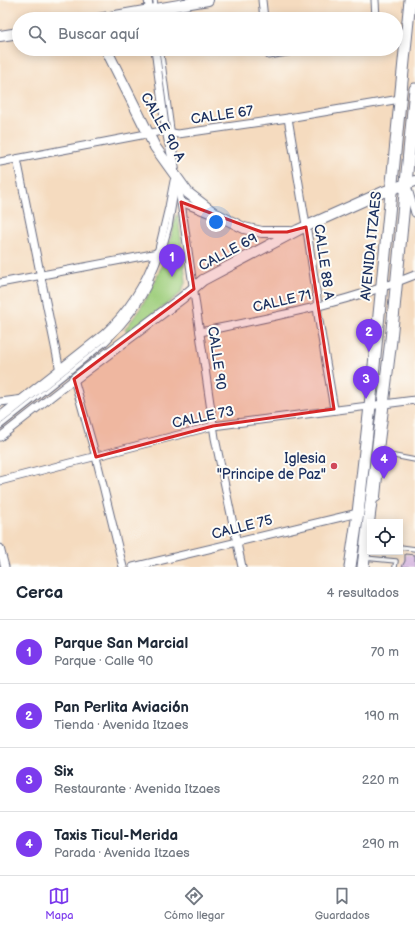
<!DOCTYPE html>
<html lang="es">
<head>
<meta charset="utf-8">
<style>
	:root { --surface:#fff; --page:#f2f2f3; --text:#1f2937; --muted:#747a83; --line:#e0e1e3; --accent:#7c3aed }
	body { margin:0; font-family:"Balsamiq Sans",sans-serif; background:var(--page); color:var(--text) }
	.controls { position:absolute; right:12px; bottom:12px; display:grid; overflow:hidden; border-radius:0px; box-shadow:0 2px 10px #0003 }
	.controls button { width:36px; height:36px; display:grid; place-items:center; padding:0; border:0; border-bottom:1px solid var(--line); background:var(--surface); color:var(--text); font:20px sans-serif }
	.you { position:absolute; left:216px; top:222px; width:14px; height:14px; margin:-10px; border:3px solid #fff; border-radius:50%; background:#1a73e8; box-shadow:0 0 0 6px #1a73e833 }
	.badge { display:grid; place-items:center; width:26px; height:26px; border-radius:50%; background:var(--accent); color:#fff; font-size:13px; font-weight:700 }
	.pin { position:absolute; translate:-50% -33px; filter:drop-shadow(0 1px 2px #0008) }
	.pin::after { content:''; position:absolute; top:21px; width:14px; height:12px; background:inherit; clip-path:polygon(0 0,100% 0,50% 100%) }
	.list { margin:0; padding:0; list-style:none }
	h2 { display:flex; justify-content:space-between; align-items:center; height:52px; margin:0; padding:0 16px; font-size:17px }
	h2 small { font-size:13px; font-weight:400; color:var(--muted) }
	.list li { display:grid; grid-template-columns:26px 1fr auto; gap:12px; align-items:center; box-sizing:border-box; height:64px; padding:0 16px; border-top:1px solid var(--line) }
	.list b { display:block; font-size:15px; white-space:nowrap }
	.list p { margin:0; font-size:13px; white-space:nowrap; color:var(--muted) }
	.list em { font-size:13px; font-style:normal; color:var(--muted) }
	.icon { flex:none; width:22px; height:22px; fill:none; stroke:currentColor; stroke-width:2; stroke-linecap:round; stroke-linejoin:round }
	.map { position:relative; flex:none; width:415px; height:567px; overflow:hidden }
	.search { position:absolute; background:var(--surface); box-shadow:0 2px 10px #0003; left:12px; right:12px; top:12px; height:44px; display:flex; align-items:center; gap:10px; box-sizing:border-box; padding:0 14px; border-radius:22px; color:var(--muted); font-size:15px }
	.sheet { height:308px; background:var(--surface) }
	nav { display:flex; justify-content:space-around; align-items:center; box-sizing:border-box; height:56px; border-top:1px solid var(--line); background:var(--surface); font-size:11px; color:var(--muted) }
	nav a { display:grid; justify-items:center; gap:2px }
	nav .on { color:var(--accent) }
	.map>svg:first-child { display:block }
</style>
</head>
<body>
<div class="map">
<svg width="415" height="567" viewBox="0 0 415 567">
	<rect width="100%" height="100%" fill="#fdfcf7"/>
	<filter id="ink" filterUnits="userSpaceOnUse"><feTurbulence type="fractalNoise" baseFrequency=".025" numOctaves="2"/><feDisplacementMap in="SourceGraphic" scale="8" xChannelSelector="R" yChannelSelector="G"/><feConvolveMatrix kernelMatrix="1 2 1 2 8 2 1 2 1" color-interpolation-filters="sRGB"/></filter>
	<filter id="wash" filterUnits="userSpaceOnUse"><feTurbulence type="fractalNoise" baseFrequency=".012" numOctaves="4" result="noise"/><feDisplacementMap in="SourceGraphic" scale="16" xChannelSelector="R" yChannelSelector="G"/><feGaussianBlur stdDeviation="0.9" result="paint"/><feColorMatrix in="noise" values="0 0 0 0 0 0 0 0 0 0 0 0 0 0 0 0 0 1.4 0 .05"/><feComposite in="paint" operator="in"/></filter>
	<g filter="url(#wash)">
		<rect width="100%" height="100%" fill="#f5dbbf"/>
		<path fill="#9ece7c" stroke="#5c7e6d" d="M176,215H178L186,281L180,294L128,333L125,329C154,294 167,258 176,215Z"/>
		<g id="blocks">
			<path fill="#d2b0dd" d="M405,554L415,555V567H402L405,561Z"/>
		</g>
	</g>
	<g filter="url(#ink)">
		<use href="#blocks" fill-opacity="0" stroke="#676b80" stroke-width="1"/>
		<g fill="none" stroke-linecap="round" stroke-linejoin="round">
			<g stroke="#676b80" stroke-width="5.5">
				<g id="lane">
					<path d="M155,0L157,19"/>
					<path d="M161,49L177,168"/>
					<path d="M162,255L170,226L176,190"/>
					<path d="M0,427L106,343C125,324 141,305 151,281"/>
					<path d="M379,453L415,460"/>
					<path d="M373,502L378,499L381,469L378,466"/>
					<path d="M400,547L415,549"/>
					<path d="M365,558L396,561L395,567"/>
				</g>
			</g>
			<g stroke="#676b80" stroke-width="9">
				<g id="street">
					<path d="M148,0L151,19"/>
					<path d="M262,0L264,19"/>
					<path d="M375,0L376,19"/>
					<path d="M396,34L407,32"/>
					<path d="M155,49L165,126L181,202L215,438L242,567"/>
					<path d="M268,49L269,55L305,49"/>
					<path d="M288,118L308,237L317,298L318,315L334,409"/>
					<path d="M17,159L60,371"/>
					<path d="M0,162L162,131L178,134L288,118L400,99"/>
					<path d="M408,189L415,213"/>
					<path d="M181,202L213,215"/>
					<path d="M0,283L158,253L169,207L174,181"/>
					<path d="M200,332C272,317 347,303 415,275"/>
					<path d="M0,402L24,399"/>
					<path d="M0,437L74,379L96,457L123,567"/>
					<path d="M0,481L213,426L415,400"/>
					<path d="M0,548L5,567"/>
					<path d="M133,567L358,513"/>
				</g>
			</g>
			<g stroke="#676b80" stroke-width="12">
				<g id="secondary">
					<path d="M98,19L208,0"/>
					<path d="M0,36L19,33"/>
					<path d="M106,49L155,147L188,193L214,213L244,228L262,232H290"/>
					<path d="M74,379L182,298L203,280L298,230L383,192L415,181"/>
					<path d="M0,418L105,335C129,313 147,284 158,253"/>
				</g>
			</g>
			<g stroke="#676b80" stroke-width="13">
				<g id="primary">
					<path d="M350,567L358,513L370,406L410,0"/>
					<path d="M363,567L391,340L415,89"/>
				</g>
			</g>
			<use href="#lane" stroke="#fff" stroke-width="3.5"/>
			<use href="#street" stroke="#fff" stroke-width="7"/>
			<use href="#secondary" stroke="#fff" stroke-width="10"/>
			<use href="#primary" stroke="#fff" stroke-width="11"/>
		</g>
	</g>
	<path fill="#d62828" fill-opacity="0.2" stroke="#d62828" stroke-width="3" stroke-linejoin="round" d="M181,202L262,232H287L306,227L334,409L213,426L96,457L74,379L194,289Z"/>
	<circle fill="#d1495b" stroke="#fdfcf7" stroke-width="1.5" cx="334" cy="466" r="4"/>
	<g text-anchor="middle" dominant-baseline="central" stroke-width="4" stroke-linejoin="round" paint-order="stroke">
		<g font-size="14" fill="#1b2f5e" stroke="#fdfcf7">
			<text transform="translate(222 115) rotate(-8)">CALLE 67</text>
			<text transform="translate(163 127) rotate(61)">CALLE 90 A</text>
			<text transform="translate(371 246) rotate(-84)">AVENIDA ITZAES</text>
			<text transform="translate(228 252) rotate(-28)">CALLE 69</text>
			<text transform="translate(324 262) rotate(82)">CALLE 88 A</text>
			<text transform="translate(282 301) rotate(-13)">CALLE 71</text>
			<text transform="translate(217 358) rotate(82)">CALLE 90</text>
			<text transform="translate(203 417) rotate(-12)">CALLE 73</text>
			<text transform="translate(242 527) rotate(-14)">CALLE 75</text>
		</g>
		<g font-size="14" fill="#1b2f5e" stroke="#fdfcf7" text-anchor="end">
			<text x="326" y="458">Iglesia<tspan x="326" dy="16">"Principe de Paz"</tspan></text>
		</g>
	</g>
</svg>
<div class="controls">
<button><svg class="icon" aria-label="locate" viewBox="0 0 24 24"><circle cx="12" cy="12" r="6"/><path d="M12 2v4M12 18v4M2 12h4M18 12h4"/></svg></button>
</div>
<div class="you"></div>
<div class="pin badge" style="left:172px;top:277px">1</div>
<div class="pin badge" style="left:369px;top:352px">2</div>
<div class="pin badge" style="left:366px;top:399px">3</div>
<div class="pin badge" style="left:384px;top:479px">4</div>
<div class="search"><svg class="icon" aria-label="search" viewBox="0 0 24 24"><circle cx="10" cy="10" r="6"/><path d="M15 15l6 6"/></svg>Buscar aquí</div>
</div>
<section class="sheet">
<h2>Cerca<small>4 resultados</small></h2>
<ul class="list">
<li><span class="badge">1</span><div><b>Parque San Marcial</b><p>Parque · Calle 90</p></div><em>70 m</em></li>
<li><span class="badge">2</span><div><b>Pan Perlita Aviación</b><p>Tienda · Avenida Itzaes</p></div><em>190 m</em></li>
<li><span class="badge">3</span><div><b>Six</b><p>Restaurante · Avenida Itzaes</p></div><em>220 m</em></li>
<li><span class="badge">4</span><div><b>Taxis Ticul-Merida</b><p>Parada · Avenida Itzaes</p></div><em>290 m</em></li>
</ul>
</section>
<nav>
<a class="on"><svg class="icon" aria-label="map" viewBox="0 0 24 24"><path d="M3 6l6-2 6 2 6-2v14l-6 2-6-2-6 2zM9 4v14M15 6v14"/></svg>Mapa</a>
<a><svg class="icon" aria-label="directions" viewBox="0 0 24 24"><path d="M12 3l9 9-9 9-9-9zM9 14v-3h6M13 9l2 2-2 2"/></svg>Cómo llegar</a>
<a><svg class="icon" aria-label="saved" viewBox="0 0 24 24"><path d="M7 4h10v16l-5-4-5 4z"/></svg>Guardados</a>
</nav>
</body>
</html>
